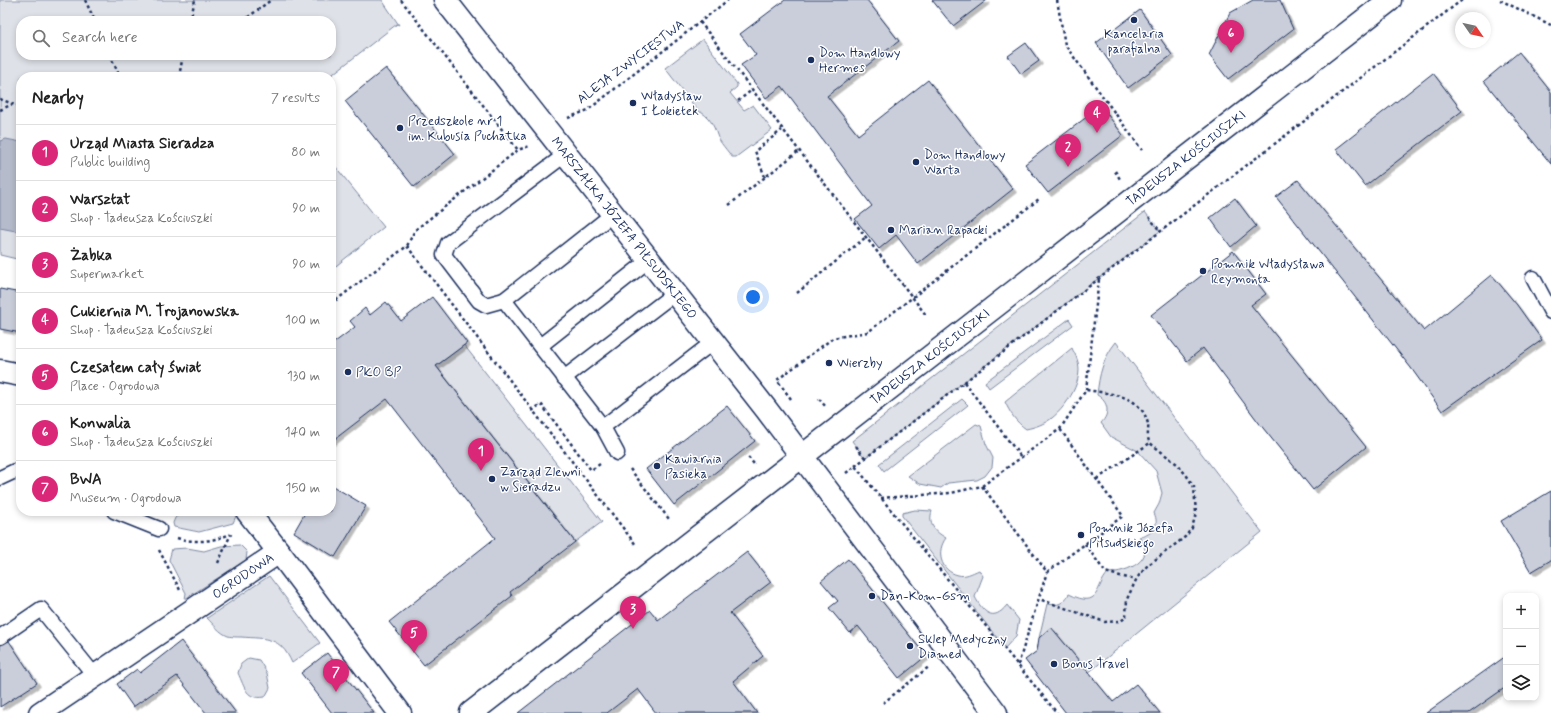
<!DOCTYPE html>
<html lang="en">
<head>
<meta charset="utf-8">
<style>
	:root { --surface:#fff; --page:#f2f2f2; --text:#222; --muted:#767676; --line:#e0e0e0; --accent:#db2777 }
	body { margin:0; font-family:Mynerve,sans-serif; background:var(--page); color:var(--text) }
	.controls { position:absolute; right:12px; bottom:12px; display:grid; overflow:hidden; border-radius:8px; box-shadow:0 2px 6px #0003 }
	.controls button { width:36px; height:36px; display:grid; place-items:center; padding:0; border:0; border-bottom:1px solid var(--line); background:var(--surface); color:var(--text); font:20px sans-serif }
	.compass { position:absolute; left:1455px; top:12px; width:36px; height:36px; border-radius:50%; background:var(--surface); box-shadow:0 2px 6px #0003; rotate:124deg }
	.you { position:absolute; left:753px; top:297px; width:14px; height:14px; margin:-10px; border:3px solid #fff; border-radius:50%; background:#1a73e8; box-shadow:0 0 0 6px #1a73e833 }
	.badge { display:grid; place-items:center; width:26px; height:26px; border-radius:50%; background:var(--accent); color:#fff; font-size:13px; font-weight:700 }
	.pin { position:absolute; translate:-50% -33px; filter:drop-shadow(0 1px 2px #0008) }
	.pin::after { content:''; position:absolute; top:21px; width:14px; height:12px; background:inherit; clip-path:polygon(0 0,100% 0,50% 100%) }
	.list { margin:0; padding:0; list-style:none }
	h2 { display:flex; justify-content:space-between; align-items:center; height:52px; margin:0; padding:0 16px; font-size:17px }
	h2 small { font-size:13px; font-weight:400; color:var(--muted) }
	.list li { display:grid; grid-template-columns:26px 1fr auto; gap:12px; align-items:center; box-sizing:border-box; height:56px; padding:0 16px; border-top:1px solid var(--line) }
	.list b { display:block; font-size:15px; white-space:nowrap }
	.list p { margin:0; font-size:13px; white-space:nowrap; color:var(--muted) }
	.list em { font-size:13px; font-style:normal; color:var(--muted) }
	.icon { flex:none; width:22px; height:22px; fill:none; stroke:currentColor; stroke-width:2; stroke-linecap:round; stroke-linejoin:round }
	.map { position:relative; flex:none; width:1551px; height:713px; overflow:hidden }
	.search { position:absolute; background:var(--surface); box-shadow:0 2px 6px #0003; left:16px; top:16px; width:320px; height:44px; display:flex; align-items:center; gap:10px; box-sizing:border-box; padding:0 14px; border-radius:16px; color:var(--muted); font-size:15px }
	.panel { position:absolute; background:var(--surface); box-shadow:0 2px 6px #0003; left:16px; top:72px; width:320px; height:444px; border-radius:16px }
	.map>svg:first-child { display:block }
</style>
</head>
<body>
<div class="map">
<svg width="1551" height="713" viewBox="0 0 1551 713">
	<defs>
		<filter id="shadow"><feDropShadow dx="3.5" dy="3.5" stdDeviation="0" flood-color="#0004"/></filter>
	</defs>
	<rect width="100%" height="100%" fill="#fff"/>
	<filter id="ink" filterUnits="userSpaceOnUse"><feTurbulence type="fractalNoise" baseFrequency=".025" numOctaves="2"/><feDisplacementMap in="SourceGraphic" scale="8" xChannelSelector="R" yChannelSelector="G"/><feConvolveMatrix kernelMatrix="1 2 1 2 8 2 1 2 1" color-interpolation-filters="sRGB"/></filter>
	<g filter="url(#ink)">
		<g fill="#dee1e7" stroke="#7c88a2" fill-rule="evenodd">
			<path d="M0,0H382L399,25L397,24L329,77H21V260L0,255ZM21,21H331V55H21Z"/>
			<path d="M703,39L737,84V87L730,93L744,110L753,105L772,130L736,157H732C728,151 719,142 717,135C714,126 709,115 698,111L665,68Z"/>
			<path d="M331,161L384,227L331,270Z"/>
			<path d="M1145,212L1160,231L865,458L852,441Z"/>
			<path d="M1069,319L1073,325L989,388L985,382Z"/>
			<path d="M1116,342L1262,532L1088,673L1039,638L1047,604C1058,606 1063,604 1069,594C1101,610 1095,586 1108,573C1127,572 1158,560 1139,537C1153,535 1160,525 1154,513L1159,504L1162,493L1156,471L1138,451L1111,437L1101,423C1110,414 1109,402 1097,395C1099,375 1103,358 1116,342Z"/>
			<path d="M464,345L602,522L575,542L436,366Z"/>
			<path d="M1072,348C1073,351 1076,355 1077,359C1085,379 1067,406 1052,418C1044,424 1036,427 1026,429C1016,422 1010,413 1005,402Z"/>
			<path d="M962,399L968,405L884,471L879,464Z"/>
			<path d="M976,424L981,426L986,444L993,458L992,467L985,476L977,480L948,483L941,488L920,484L908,476Z"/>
			<path d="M915,510L932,511C928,524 934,531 946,538C936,551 940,571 958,575C965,577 972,573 979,570L983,576L975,597C983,612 993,623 1007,605L1019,620L1016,636L1005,648L902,516V513Z"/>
			<path d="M183,511H231L236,516L233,523L199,532L174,527L173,523L175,518Z"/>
			<path d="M240,545L247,552L246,560L185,599L186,593L169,560L172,549L187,548L204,551L221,546Z"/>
			<path d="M269,576L320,643L292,663C280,636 267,639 241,637C237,637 232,637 228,636C220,633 213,624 207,618Z"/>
			<path d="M249,658L259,660L267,673L270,688L265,697C246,700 245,688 238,673L241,664Z"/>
		</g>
		<path fill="#b5bbca" stroke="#77839f" d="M6,139L21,142V232L0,228V141Z"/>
		<g fill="#caceda" stroke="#1b2f5e" filter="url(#shadow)">
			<path d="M785,0H867L899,41L827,96L858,135L928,80L1013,189L918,264L896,235L879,249L855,219L872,206L782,86L766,98L741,65L756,55L740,34Z"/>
			<path d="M932,0H987L953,26Z"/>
			<path d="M1253,0H1280L1293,29L1228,79L1209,55L1230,13Z"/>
			<path d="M1140,10L1172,55L1128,88L1096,43Z"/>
			<path d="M1026,43L1039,61L1021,74L1008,56Z"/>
			<path d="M1519,52L1551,92V164L1484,81Z"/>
			<path d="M386,68L455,154L414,187L345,101Z"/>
			<path d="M1433,73L1462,111L1365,186L1336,149Z"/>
			<path d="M1101,106L1123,135L1048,193L1025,164Z"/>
			<path d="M1298,180L1424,331L1492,275L1517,305L1542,340L1442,411L1411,368L1276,197Z"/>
			<path d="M1235,198L1256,226L1231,247L1210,218Z"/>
			<path d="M1233,251L1266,294L1251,305L1366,447L1313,490L1259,423L1203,348L1187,361L1151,315Z"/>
			<path d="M0,289L21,293V333L0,329Z"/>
			<path d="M432,297L467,343L436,366L575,542L510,592L512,596L424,665L389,622L495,538L387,399L331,442V345L355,327L350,321L365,308L370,315L386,302L401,321Z"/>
			<path d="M727,406L755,441L674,505L646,469Z"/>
			<path d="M331,485L366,506L335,557L294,532L306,511H331Z"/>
			<path d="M1551,491V560L1531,572L1501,521Z"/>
			<path d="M747,552L771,582L730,613L763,656L733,681L757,713H656L638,689L607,713H518L650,610L658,620Z"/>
			<path d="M848,559L926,656L899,678L858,626L850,633L829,608L838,601L821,581Z"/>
			<path d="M1051,627L1113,702L1136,684L1160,713H1066L1025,660L1037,651L1039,638Z"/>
			<path d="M9,641L37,683L0,707V645Z"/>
			<path d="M181,641L236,713H206L177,676L133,707L117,684L137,669L140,673Z"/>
			<path d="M327,653L374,713H332L301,673Z"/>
			<path d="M1506,656V687L1469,713H1426Z"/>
		</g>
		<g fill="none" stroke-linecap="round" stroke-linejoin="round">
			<g stroke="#1b2f5e" stroke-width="17">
				<g id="lane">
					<path d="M613,214L504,300L603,427L617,453"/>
					<path d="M1533,278L1551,312"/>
					<path d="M504,300L486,305L479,301L444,255L448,243L566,154"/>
					<path d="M540,346L649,260"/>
					<path d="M564,378L675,293"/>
					<path d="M603,427L713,342"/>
					<path d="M0,478L15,471L21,473"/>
					<path d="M114,511L159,529"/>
					<path d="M0,637L41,609L95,676"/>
				</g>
			</g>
			<g stroke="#1b2f5e" stroke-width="25">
				<g id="street">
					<path id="s1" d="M445,0L766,409L996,713"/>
					<path d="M0,371L21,375"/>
					<path d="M247,511L279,552"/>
					<path id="s2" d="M40,713L279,552L400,713"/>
					<path id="s3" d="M471,713L1390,0"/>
				</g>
			</g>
			<g stroke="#1b2f5e" stroke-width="2.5" stroke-dasharray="3 3" stroke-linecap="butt">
				<path d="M85,0L95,21"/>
				<path d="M401,0L518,150"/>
				<path d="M1057,0L1065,45L1142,150"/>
				<path d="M1500,0L1551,25"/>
				<path d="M190,21L195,0"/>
				<path d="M243,21L271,0"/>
				<path d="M700,22L926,315"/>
				<path d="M110,55L120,77"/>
				<path d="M179,77L183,55"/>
				<path d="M0,99L13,104"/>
				<path d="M738,101L752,90"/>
				<path d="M0,110L13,104L21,106"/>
				<path d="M568,118L588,110L728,0"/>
				<path d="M1115,171L1120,179"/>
				<path d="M765,177L755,151L782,130"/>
				<path d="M729,205L799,151"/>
				<path d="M1149,217L1160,231"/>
				<path d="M407,246L636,545"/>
				<path d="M797,293L866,237"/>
				<path d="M331,304L407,246L415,230L518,150L529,146"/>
				<path d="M964,382L1021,457"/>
				<path d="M1086,390L1099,279"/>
				<path d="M791,399L777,380L833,338L868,332L1039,199"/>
				<path d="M819,399L826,407"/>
				<path d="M532,411L541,404L591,470L600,464"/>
				<path d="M856,446L865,458"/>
				<path d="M748,457L754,464"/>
				<path d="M855,466L1462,0"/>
				<path d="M630,469L669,519"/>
				<path d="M846,473L855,466L1057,713"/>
				<path d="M1097,479L1150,443"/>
				<path d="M982,486L1047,572L1123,516L1060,429"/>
				<path d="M881,498L951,493L982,486L1060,429L1086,390C1111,394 1141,394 1148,424C1149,431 1146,437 1150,443L1177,464L1187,476L1194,487L1196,513L1192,528L1185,537L1147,566L1137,578L1127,599L1126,617L1121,621L1105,622L1039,599"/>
				<path d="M177,538C195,543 213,542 230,534"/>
				<path d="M1085,544L1105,572L1135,580"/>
				<path d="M159,550L180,590"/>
				<path d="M218,563L231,534"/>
				<path d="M1018,665L1047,572"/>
				<path d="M883,703L930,666"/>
			</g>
			<use href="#lane" stroke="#fff" stroke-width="14"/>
			<use href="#street" stroke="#fff" stroke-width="22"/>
		</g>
	</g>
	<g fill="#1b2f5e" stroke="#fff" stroke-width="1.5">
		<circle cx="1134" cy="20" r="4"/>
		<circle cx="811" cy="60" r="4"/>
		<circle cx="633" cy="103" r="4"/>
		<circle cx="400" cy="128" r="4"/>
		<circle cx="916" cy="162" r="4"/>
		<circle cx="891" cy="230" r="4"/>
		<circle cx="1203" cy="271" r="4"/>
		<circle cx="829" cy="363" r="4"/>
		<circle cx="348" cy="372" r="4"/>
		<circle cx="657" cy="466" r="4"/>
		<circle cx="492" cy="479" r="4"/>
		<circle cx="1081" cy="535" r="4"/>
		<circle cx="872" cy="596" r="4"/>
		<circle cx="910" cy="646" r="4"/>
		<circle cx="1054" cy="664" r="4"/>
	</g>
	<g text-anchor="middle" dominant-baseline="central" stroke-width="3" stroke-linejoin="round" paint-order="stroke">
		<g font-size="13" fill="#1b2f5e" stroke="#fff" text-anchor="start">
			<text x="1134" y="34" text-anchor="middle">Kancelaria<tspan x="1134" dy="15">parafialna</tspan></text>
			<text x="819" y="53">Dom Handlowy<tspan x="819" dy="15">Hermes</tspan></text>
			<text x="641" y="96">Władysław<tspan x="641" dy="15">I Łokietek</tspan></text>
			<text x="408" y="121">Przedszkole nr 1<tspan x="408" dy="15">im. Kubusia Puchatka</tspan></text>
			<text x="924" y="155">Dom Handlowy<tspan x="924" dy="15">Warta</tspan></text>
			<text x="899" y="230">Marian Rapacki</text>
			<text x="1211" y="264">Pomnik Władysława<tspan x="1211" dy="15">Reymonta</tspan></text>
			<text x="837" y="363">Wierzby</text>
			<text x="356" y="372">PKO BP</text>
			<text x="665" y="459">Kawiarnia<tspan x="665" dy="15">Pasieka</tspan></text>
			<text x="500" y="472">Zarząd Zlewni<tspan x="500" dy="15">w Sieradzu</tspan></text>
			<text x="1089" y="528">Pomnik Józefa<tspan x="1089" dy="15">Piłsudskiego</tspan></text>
			<text x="880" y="596">Dan-Kom-Gsm</text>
			<text x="918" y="639">Sklep Medyczny<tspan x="918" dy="15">Diamed</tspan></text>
			<text x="1062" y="664">Bonus Travel</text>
		</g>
		<g font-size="13" fill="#1b2f5e" stroke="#fff">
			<text transform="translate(631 62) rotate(-37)">ALEJA ZWYCIĘSTWA</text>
			<text stroke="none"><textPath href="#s3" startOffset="905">TADEUSZA KOŚCIUSZKI</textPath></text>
			<text stroke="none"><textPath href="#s1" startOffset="290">MARSZAŁKA JÓZEFA PIŁSUDSKIEGO</textPath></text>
			<text stroke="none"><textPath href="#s3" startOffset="581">TADEUSZA KOŚCIUSZKI</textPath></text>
			<text stroke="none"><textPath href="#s2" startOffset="245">OGRODOWA</textPath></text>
		</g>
	</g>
</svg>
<div class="controls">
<button>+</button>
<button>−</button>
<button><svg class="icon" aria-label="layers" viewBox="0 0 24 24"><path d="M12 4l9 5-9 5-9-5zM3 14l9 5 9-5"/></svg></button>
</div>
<svg class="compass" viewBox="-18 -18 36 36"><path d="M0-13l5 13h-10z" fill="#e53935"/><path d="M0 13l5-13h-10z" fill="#767676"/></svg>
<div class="you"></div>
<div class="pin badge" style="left:481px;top:471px">1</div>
<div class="pin badge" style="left:1068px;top:167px">2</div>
<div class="pin badge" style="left:633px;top:629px">3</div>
<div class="pin badge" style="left:1097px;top:133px">4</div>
<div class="pin badge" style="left:414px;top:653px">5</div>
<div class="pin badge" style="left:1231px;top:53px">6</div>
<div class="pin badge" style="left:336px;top:692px">7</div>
<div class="search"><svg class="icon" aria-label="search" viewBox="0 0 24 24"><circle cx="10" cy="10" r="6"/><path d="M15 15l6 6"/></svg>Search here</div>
<section class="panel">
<h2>Nearby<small>7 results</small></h2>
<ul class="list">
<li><span class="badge">1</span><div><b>Urząd Miasta Sieradza</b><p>Public building</p></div><em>80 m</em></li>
<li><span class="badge">2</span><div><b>Warsztat</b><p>Shop · Tadeusza Kościuszki</p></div><em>90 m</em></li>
<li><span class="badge">3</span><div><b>Żabka</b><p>Supermarket</p></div><em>90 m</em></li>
<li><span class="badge">4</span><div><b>Cukiernia M. Trojanowska</b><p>Shop · Tadeusza Kościuszki</p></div><em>100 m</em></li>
<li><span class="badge">5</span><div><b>Czesałem cały świat</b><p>Place · Ogrodowa</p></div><em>130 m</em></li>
<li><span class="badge">6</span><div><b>Konwalia</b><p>Shop · Tadeusza Kościuszki</p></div><em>140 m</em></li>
<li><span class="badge">7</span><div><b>BWA</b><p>Museum · Ogrodowa</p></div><em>150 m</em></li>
</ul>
</section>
</div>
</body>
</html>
